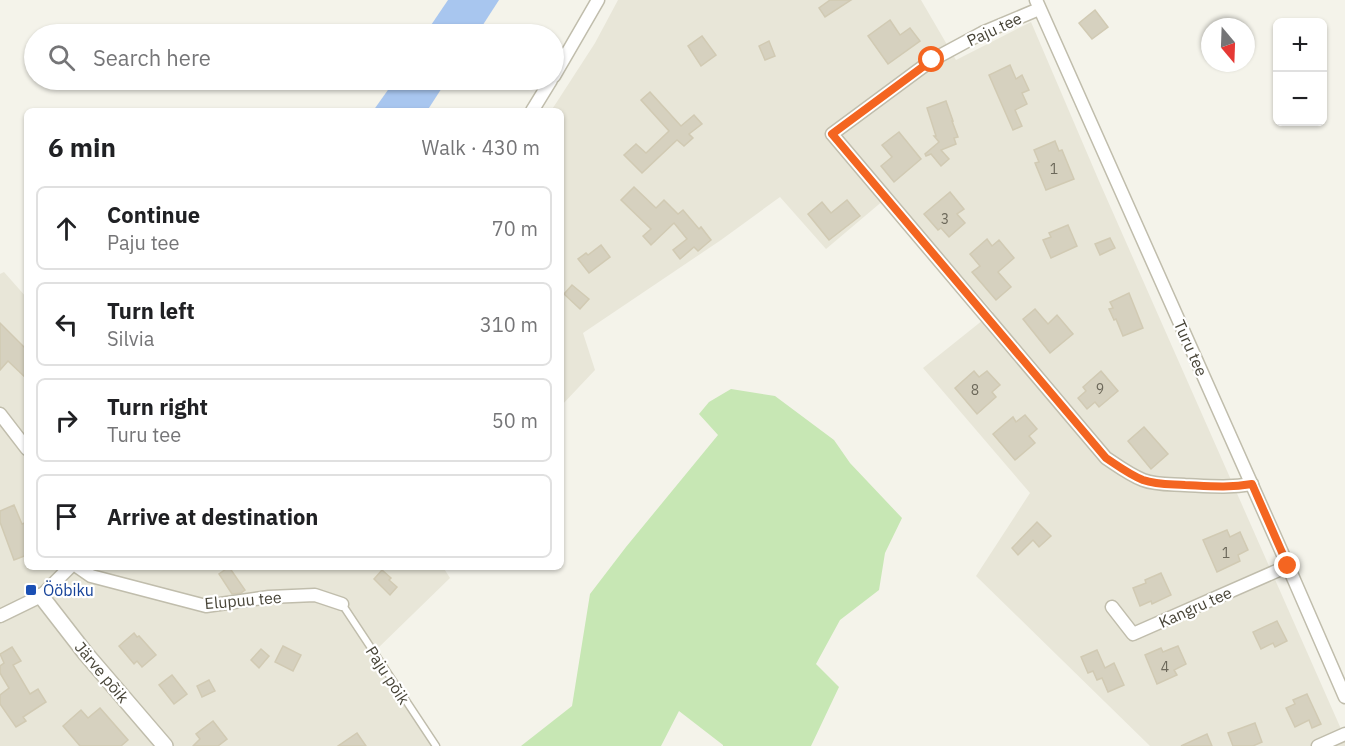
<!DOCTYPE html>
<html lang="en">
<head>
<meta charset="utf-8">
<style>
	:root { --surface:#fff; --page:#f2f2f2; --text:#202124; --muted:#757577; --line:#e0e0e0 }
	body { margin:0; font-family:"IBM Plex Sans",sans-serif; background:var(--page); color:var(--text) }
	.controls { position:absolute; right:18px; top:18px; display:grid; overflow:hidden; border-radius:9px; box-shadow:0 2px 4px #0004 }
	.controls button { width:54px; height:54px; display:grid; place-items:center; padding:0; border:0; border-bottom:2px solid var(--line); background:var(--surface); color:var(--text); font:30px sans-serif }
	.compass { position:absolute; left:1201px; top:18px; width:54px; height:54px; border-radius:50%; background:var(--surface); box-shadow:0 2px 4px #0004; rotate:161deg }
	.stop { position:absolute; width:18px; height:18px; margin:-14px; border:4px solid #f46521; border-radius:50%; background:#fff }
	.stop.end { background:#f46521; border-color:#fff; box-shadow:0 2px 6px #0008 }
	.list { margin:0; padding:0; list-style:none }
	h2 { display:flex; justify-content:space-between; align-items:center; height:78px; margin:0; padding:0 24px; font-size:26px }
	h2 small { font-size:20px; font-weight:400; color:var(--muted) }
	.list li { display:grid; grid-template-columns:39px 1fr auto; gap:18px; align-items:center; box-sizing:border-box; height:84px; margin:0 12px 12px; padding:0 12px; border:2px solid var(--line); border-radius:9px }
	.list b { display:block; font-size:22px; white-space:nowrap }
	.list p { margin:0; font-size:20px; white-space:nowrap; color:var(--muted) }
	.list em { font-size:20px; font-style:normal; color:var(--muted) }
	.icon { flex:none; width:33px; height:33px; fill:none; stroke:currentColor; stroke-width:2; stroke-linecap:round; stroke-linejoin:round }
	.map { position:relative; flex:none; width:1345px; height:746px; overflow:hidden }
	.search { position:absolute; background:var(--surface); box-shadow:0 2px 4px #0004; left:24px; top:24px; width:540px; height:66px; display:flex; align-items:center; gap:15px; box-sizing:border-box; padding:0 21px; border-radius:33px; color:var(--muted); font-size:22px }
	.panel { position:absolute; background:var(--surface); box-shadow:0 2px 4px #0004; left:24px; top:108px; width:540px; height:462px; border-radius:9px }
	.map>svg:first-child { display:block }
</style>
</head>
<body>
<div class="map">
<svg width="1345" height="746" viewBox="0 0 1345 746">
	<rect width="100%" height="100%" fill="#f4f3ea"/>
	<g fill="#e8e6d8">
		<path d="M618,0H921L956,60L1031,22L1099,181L1345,738V746H1150L976,576L1030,493L923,368L993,312L891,194L826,249L780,197L721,240L583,333L595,370L561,406V111H551L595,43Z"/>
		<path d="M4,272L27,298V567H443L450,578L376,650L435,746H0V274Z"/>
	</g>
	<path fill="#c7e7b4" d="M731,389L775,396L834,440L850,463L902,518L885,553L879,590L840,620L816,664L839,687L811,746H723V745L679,711L661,746H521L572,706L590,594L626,547L718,435L699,414L709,402Z"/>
	<g fill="#a8c6ef">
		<path d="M448,0H499L477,34H425Z"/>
		<path d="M395,80H447L427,111H373Z"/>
	</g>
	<g fill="#d6d1bf" stroke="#d1cab3" stroke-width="1.5">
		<path d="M830,0H851L825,17L819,8Z"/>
		<path d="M1095,10L1108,27L1092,39L1079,23Z"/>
		<path d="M890,20L900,35L910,28L920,41L888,64L868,36Z"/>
		<path d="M702,36L716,55L701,66L688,46Z"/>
		<path d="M769,41L775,56L765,60L759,46Z"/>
		<path d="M1010,65L1016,79L1022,75L1029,90L1022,93L1027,104L1015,110L1022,126L1013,130L989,75Z"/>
		<path d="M650,92L681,126L694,115L702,124L689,134L693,138L684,146L677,140L642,173L624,155L636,144L646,153L669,131L641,100Z"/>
		<path d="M946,101L953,121H952L958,137L954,138L956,144L941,150L949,159L941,166L931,154L926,156L925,154L939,142L934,136H936L927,108Z"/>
		<path d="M899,132L921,159L894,182L881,166L892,157L882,145Z"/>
		<path d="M1055,141L1059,151L1062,150L1074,179L1046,190L1035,163L1039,162L1034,150Z"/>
		<path d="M634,187L656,208L664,200L678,214L683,210L699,229L701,227L711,240L698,251L694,247L680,259L673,250L687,239L674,223L651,245L643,236L651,229L621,200Z"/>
		<path d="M950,192L964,209L957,214L965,223L949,237L941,228L938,230L924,214Z"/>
		<path d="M847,200L860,216L829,240L808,214L822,202L831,213Z"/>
		<path d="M1068,225L1077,246L1051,258L1043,240L1051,237L1049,233Z"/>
		<path d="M1110,238L1115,248L1100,255L1095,244Z"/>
		<path d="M987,239L992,246L999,240L1014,258L998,272L1011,287L996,300L972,272L980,266L970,254Z"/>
		<path d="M601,245L610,257L589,273L578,259L586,253L588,255Z"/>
		<path d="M572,285L589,299L580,309L564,294Z"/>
		<path d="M1129,293L1143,328L1123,336L1116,319L1114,320L1109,309L1113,308L1110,302Z"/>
		<path d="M1035,309L1048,324L1057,315L1073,334L1050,353L1023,319Z"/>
		<path d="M0,323L27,350V379L8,361L0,370Z"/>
		<path d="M974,371L979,377L987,371L1000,385L992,392L996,397L977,414L955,388Z"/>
		<path d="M1101,371L1118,391L1099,407L1095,402L1087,409L1078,398L1086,391L1083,387Z"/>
		<path d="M1025,415L1037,429L1029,436L1035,443L1015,460L993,434L1013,417L1016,422Z"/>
		<path d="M1144,427L1168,454L1151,469L1128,441Z"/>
		<path d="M14,505L22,524L27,522V555L14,560L0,522V511Z"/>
		<path d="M1037,522L1051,536L1039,547L1033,540L1018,555L1012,548Z"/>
		<path d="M1227,530L1230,537L1240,532L1248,550L1238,555L1240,561L1217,572L1203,540Z"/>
		<path d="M229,567L245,590L241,593L232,594L219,574Z"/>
		<path d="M382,570L391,578L389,580L397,587L390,595L374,579Z"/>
		<path d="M1161,573L1171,595L1152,604L1151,601L1140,606L1133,588L1146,583L1145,580Z"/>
		<path d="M1277,621L1287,641L1275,647L1273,643L1261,649L1253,632Z"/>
		<path d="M134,633L137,637L139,636L156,655L142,667L137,661L134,664L119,646Z"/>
		<path d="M283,646L301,655L293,671L275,662Z"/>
		<path d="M1178,646L1186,664L1174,670L1177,675L1157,684L1145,655L1161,648L1163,652Z"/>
		<path d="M12,647L21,661L13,665L30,694L38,689L46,702L23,717L26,721L16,727L0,704V695L9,688L0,673V666L4,663L0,654Z"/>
		<path d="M261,649L269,656L259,668L251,660Z"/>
		<path d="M1097,650L1105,668L1114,663L1124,685L1108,692L1102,678L1097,680L1093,671L1088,673L1081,657Z"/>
		<path d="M172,675L187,694L174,704L159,685Z"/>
		<path d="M209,680L215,691L202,697L197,686Z"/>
		<path d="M1307,694L1321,724L1312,728L1309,720L1295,727L1286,708L1295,704L1293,700Z"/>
		<path d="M100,708L128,740L121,746H80L63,726L81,710L88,718Z"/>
		<path d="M213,721L227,739L218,746H193L200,739L196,734Z"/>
		<path d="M1255,723L1262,742L1253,746H1233L1228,733Z"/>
		<path d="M357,733L366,746H338Z"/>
		<path d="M1207,734L1212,746H1181Z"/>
	</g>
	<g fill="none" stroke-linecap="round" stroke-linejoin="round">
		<g stroke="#c0bdac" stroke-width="9">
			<path id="service" d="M342,604L436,746"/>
		</g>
		<g stroke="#c0bdac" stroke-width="15">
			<g id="minor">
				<path d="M1036,0L1288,566L1345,697"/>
				<path d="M1039,9L982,33L932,60L832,134L1106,458C1118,466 1130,475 1143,480C1156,485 1171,484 1185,485C1208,486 1229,488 1252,484"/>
				<path d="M554,76L598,0"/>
				<path d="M532,111L551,80"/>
				<path d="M0,414L27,449"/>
				<path d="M78,567L91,576L206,606L269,597L315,595L342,604"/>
				<path d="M1112,607L1133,634L1288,566"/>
				<path d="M0,616L41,596L70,567"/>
				<path d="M1318,746L1345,734"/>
			</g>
		</g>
		<g stroke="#c0bdac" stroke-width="18">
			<path id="tertiary" d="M41,596L86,654L165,746"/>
		</g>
		<use href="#service" stroke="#fff" stroke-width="6"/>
		<use href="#minor" stroke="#fff" stroke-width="12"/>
		<use href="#tertiary" stroke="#fff" stroke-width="15"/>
	</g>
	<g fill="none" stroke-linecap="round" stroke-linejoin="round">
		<path stroke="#f46521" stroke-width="8" d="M932,60L832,134L1106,458C1118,466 1130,475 1143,480C1157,485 1171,484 1185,485C1208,486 1229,488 1252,484L1288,566"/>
	</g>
	<rect fill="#1a4fb4" stroke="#fff" stroke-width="2" x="25" y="584" width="12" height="12" rx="3"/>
	<g text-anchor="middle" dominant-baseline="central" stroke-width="4.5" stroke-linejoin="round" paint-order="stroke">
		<g font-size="14" fill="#6c685a">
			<text x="1054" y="169">1</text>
			<text x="945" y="219">3</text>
			<text x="1100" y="389">9</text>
			<text x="975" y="390">8</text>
			<text x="1226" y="553">1</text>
			<text x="1165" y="667">4</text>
		</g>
		<g font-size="16" fill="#484538" stroke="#fff">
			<text transform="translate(994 29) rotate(-25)">Paju tee</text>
			<text transform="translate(1191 348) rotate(66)">Turu tee</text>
			<text transform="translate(243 600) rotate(-5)">Elupuu tee</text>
			<text transform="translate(1195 607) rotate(-24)">Kangru tee</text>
			<text transform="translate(102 672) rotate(50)">Järve põik</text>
			<text transform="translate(388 675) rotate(57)">Paju põik</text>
		</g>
		<g font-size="16" fill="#164399" stroke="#fff" text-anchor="start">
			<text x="43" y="590">Ööbiku</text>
		</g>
	</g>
</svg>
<div class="controls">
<button>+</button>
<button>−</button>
</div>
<svg class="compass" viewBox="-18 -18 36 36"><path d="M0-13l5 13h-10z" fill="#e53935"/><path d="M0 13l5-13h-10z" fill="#757577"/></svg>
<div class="stop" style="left:932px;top:60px"></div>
<div class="stop end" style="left:1288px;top:566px"></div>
<div class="search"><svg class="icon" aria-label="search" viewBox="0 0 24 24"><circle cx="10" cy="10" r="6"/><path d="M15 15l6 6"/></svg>Search here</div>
<section class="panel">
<h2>6 min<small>Walk · 430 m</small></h2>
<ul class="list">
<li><svg class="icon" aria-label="ahead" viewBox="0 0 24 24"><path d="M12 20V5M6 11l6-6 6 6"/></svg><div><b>Continue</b><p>Paju tee</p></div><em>70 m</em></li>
<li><svg class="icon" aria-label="left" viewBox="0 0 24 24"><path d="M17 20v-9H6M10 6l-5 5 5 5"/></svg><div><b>Turn left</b><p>Silvia</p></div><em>310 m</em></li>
<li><svg class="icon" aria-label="right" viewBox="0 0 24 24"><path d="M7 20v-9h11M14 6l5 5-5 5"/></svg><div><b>Turn right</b><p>Turu tee</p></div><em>50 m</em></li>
<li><svg class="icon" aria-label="arrive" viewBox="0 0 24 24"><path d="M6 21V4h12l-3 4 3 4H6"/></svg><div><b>Arrive at destination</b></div></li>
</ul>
</section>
</div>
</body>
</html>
